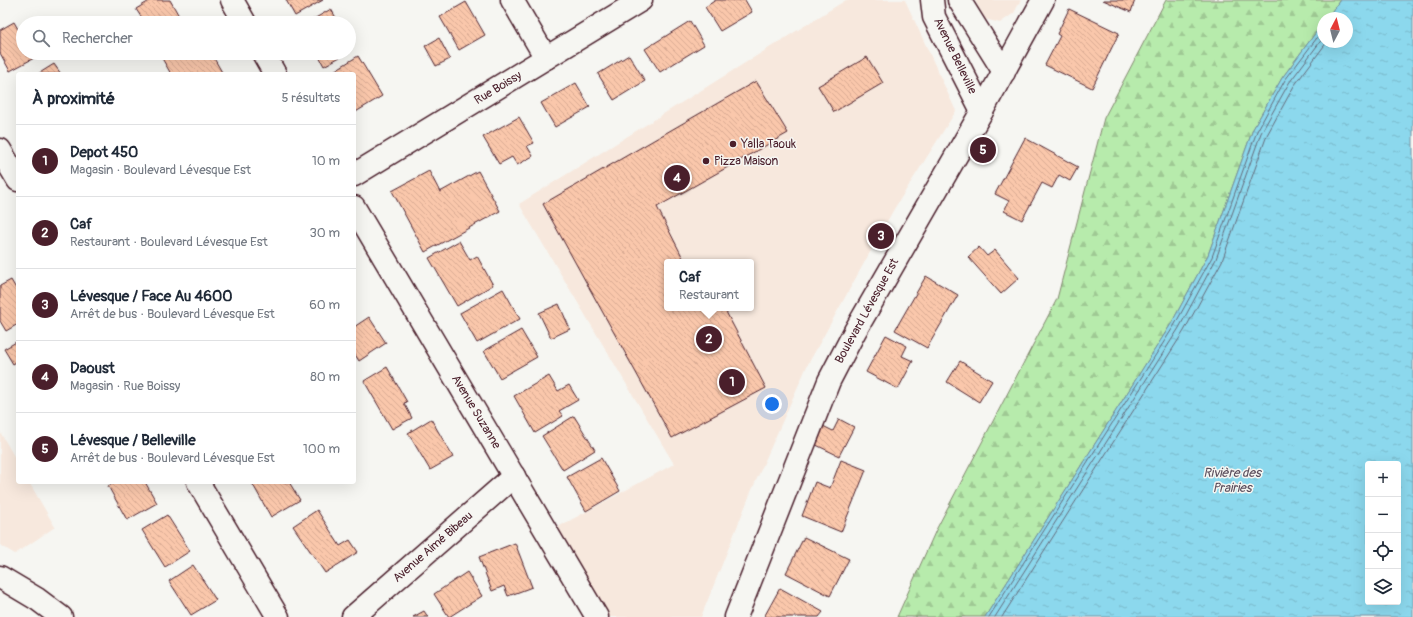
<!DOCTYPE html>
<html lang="fr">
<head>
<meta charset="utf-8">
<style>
	:root { --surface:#fff; --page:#f2f2f3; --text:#1f2937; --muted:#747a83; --line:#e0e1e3; --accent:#4a1f2b }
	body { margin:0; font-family:Pangolin,sans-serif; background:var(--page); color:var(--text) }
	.controls { position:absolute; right:12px; bottom:12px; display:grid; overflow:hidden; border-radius:4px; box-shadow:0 4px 16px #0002 }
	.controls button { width:36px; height:36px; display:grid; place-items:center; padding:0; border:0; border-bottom:1px solid var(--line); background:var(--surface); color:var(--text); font:20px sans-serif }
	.compass { position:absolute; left:1317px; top:12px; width:36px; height:36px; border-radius:50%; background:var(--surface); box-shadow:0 4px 16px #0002; rotate:7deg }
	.you { position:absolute; left:772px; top:404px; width:14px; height:14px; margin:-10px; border:3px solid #fff; border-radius:50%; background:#1a73e8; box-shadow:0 0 0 6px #1a73e833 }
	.badge { display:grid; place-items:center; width:26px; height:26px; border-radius:50%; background:var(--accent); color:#fff; font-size:13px; font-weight:700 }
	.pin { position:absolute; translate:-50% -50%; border:2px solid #fff; box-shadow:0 1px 4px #0006 }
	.popup { position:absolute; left:664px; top:259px; width:90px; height:52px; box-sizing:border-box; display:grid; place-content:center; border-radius:4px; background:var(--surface); filter:drop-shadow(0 1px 3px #0005); font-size:13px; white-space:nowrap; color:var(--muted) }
	.popup b { font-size:15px; color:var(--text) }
	.popup::after { content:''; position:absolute; left:50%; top:100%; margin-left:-8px; border:8px solid transparent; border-top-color:var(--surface) }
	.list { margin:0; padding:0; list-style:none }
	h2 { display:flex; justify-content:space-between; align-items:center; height:52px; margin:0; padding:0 16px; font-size:17px }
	h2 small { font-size:13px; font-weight:400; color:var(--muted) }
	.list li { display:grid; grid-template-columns:26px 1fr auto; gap:12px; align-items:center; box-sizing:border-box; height:72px; padding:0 16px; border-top:1px solid var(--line) }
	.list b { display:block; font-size:15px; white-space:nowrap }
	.list p { margin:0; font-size:13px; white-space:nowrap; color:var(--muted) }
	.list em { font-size:13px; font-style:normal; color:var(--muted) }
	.icon { flex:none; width:22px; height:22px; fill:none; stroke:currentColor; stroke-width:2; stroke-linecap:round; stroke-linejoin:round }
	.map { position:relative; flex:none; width:1413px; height:617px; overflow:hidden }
	.search { position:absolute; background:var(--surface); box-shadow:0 4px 16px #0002; left:16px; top:16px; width:340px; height:44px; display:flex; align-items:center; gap:10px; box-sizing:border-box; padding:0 14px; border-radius:22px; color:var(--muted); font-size:15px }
	.panel { position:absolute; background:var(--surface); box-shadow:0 4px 16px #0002; left:16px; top:72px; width:340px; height:412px; border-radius:4px }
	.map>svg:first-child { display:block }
</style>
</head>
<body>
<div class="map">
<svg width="1413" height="617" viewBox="0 0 1413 617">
	<defs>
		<pattern id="forest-firs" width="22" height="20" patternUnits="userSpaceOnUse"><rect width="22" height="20" fill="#b7ebac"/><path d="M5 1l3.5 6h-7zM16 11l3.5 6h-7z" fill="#9fc994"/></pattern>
		<pattern id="water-ripples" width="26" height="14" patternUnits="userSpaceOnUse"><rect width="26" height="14" fill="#8cd8ed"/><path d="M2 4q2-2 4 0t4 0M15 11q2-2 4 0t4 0" fill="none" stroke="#7ab9cb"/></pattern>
		<pattern id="building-back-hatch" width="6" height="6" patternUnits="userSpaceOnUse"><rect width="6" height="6" fill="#fac7ab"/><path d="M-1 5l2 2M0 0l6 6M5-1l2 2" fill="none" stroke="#d8aa93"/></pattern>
	</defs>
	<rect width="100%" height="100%" fill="#f6f6f2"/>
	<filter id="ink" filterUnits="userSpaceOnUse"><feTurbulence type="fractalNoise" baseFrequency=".025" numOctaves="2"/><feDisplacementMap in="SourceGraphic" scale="8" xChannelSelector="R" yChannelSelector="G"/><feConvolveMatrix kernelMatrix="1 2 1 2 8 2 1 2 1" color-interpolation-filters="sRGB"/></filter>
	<g filter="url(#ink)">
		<g fill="#f7e8dd" fill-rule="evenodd">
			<path d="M846,0H905L956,111L894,209L807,366L751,492L701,617H608L609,615L547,533L674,464L519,204ZM667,262H751V308H667Z"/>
			<path d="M975,0H1021L1014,13L1000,23L985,19Z"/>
			<path d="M0,432L18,463V482H29L55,527L15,554L0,545Z"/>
		</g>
		<path fill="url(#forest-firs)" stroke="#80856c" d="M1166,0H1340L1327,18H1323V23L1282,78L1253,129L1208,255L1171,324L985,617H897L936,530L1057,299L1104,118Z"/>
		<path fill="url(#water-ripples)" stroke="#728e9f" fill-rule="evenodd" d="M1340,0H1413V617H985L1171,324L1208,255L1253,129L1282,78L1323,23V42H1347V18H1327ZM1368,464H1398V602H1368Z"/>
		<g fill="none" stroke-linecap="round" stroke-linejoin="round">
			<g stroke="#646979" stroke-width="1">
				<path d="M989,617L1174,326L1212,257L1257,131L1285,80L1323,30"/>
				<path d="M995,617L1179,328L1216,259L1261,133L1289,83L1323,38"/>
				<path d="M1002,617L1184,331L1222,261L1267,135L1294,86L1327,42"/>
			</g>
		</g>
		<g fill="url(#building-back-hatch)" stroke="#4a1f2b">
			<path d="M151,0H170L183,23H138L143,20L136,9Z"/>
			<path d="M286,0H323L295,16Z"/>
			<path d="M716,0H745L752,12L720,31L705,7Z"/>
			<path d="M1103,0H1135L1131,12Z"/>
			<path d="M466,2L485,35L459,50L440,17Z"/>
			<path d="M331,9L339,23H307Z"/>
			<path d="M1069,9L1119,33L1092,88L1045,65L1060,36L1057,34Z"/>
			<path d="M690,21L704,45L660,72L645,49Z"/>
			<path d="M14,22L23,38V53H32L34,58L10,71L0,53V30Z"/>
			<path d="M439,38L450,59L436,66L425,46Z"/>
			<path d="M159,53H211L223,74H171Z"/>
			<path d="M317,53H347L324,66Z"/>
			<path d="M629,55L645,81L614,100L598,74Z"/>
			<path d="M358,56L382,96L354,113V74H329Z"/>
			<path d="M867,57L883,83L834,112L818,86Z"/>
			<path d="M54,64L61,74H38Z"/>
			<path d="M756,81L788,133L657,207L685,262H667V308H724L766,388L672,438L543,204Z"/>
			<path d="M576,83L590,107L555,127L541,103Z"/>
			<path d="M519,117L534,143L527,146L533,156L517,165L512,157L499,164L483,137Z"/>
			<path d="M1025,138L1078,167L1070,181L1059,175L1052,188L1042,183L1022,220L1004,211L1009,201L995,194Z"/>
			<path d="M429,171L440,192L478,171L500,211L425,252L392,191Z"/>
			<path d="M459,241L470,260L477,256L493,285L457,306L429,258Z"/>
			<path d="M979,247L987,256L995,250L1019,278L1001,294L968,257Z"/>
			<path d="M926,276L958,295L927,348L895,330Z"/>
			<path d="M11,280L18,292V324L6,331L0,321V286Z"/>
			<path d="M503,289L520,319L477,343L460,313Z"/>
			<path d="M559,304L570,329L551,338L539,313Z"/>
			<path d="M369,317L386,343L359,361L354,353V327Z"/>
			<path d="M521,330L537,357L500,378L484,351Z"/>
			<path d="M886,335L907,346L902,356L913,361L898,389L866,372Z"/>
			<path d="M18,341V361L13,364L4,349Z"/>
			<path d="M960,361L992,381L979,402L947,382Z"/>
			<path d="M387,367L407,402L404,403L412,418L392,429L364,381Z"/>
			<path d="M549,376L558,391L569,385L578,400L559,411L563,416L535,433L514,396Z"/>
			<path d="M574,416L595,450L563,470L542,436Z"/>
			<path d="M431,419L453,457L430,470L408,433Z"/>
			<path d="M839,419L854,427L839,456L812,443L821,425L833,431Z"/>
			<path d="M601,458L620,491L586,511L567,477Z"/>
			<path d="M841,460L866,470L841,532L802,516L815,482L830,488Z"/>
			<path d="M116,482H145L157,503L127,520L108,486Z"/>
			<path d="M254,482H289L300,500L271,517L252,483Z"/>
			<path d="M317,510L340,546L350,540L358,552L325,573L293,526Z"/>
			<path d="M167,515L190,551L165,567L142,530Z"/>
			<path d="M804,537L849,559L830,596L786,573Z"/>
			<path d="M515,543L532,587L508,596L504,586L492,591L479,557Z"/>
			<path d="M193,565L216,600L191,615L169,581Z"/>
			<path d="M467,572L482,596L449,617L434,594Z"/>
			<path d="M780,588L823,612L819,617H764Z"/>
			<path d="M424,611L428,617H413Z"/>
		</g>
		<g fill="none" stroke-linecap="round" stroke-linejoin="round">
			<g stroke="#4a1f2b" stroke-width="25">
				<g id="minor">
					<path d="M232,0L245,23"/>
					<path d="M512,0L546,58"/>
					<path d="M932,0L934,17L982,111"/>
					<path d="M959,0L1004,72"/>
					<path d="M263,53L275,74"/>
					<path d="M0,150L18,180"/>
					<path d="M354,175L641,0"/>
					<path d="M354,207L597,617"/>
					<path d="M198,482L278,617"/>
					<path d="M0,577L37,599L61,617"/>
					<path d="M353,617L514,476"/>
					<path d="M736,617L829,381L855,331L982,111L1043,0"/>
				</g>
			</g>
			<use href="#minor" stroke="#f6f6f2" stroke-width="22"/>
		</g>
	</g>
	<g fill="#4a1f2b" stroke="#f6f6f2" stroke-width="1.5">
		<circle cx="733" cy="144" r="4"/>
		<circle cx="706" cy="161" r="4"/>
	</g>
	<g text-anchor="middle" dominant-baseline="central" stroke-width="3" stroke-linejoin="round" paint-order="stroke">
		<g font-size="12" fill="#4a1f2b" stroke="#f6f6f2">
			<text transform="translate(955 56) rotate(64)">Avenue Belleville</text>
			<text transform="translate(498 88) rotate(-31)">Rue Boissy</text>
			<text transform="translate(867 311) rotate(-61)">Boulevard Lévesque Est</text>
			<text transform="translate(476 412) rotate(59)">Avenue Suzanne</text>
			<text transform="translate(433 547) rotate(-41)">Avenue Aimé Bibeau</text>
		</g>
		<g font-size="12" fill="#4a1f2b" stroke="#f6f6f2" text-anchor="start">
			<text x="741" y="144">Yalla Taouk</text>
			<text x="714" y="161">Pizza Maison</text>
		</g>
		<g font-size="13" font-style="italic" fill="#5a4d5c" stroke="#f6f6f2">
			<text x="1232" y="473">Rivière des<tspan x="1232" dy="15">Prairies</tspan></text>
		</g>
	</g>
</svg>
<div class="controls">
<button>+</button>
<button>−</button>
<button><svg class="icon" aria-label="locate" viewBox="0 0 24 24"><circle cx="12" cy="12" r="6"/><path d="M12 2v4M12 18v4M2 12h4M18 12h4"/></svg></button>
<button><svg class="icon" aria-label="layers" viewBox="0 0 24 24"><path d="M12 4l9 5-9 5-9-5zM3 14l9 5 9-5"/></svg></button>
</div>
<svg class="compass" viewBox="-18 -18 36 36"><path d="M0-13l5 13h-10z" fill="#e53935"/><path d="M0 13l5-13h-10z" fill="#747a83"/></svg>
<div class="you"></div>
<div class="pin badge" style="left:732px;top:382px">1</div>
<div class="pin badge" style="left:709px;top:339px">2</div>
<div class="popup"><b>Caf</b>Restaurant</div>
<div class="pin badge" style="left:881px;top:236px">3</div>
<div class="pin badge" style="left:677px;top:178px">4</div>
<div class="pin badge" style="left:983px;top:150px">5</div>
<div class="search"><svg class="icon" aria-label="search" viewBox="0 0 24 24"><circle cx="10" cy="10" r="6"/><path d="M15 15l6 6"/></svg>Rechercher</div>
<section class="panel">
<h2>À proximité<small>5 résultats</small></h2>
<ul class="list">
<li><span class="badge">1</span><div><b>Depot 450</b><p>Magasin · Boulevard Lévesque Est</p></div><em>10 m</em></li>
<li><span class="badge">2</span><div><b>Caf</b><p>Restaurant · Boulevard Lévesque Est</p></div><em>30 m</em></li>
<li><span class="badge">3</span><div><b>Lévesque / Face Au 4600</b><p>Arrêt de bus · Boulevard Lévesque Est</p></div><em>60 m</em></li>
<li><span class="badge">4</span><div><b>Daoust</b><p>Magasin · Rue Boissy</p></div><em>80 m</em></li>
<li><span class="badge">5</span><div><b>Lévesque / Belleville</b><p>Arrêt de bus · Boulevard Lévesque Est</p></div><em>100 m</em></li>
</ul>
</section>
</div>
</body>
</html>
